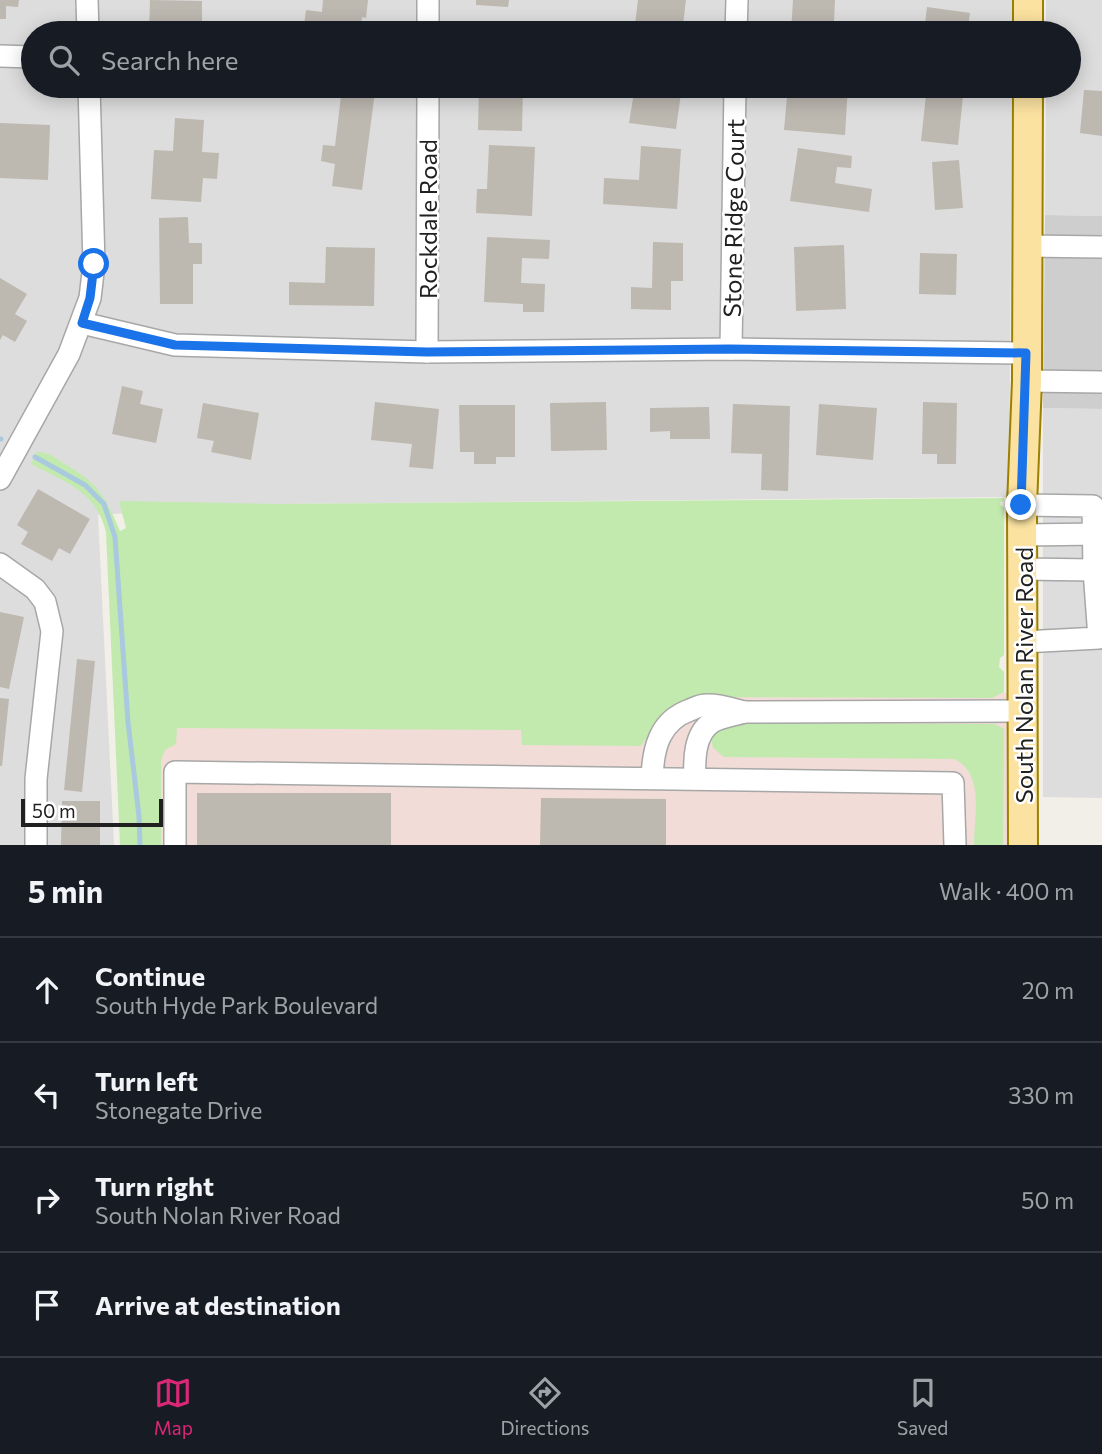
<!DOCTYPE html>
<html lang="en">
<head>
<meta charset="utf-8">
<style>
	:root { --surface:#171b24; --page:#242831; --text:#f1f3f6; --muted:#9ea1a6; --line:#363941; --accent:#db2777 }
	body { margin:0; font-family:Commissioner,sans-serif; background:var(--page); color:var(--text) }
	.scale { position:absolute; left:21px; bottom:18px; width:142px; box-sizing:border-box; padding-left:7px; border:4px solid #202020; border-top:0; font-size:19px; line-height:24px; white-space:nowrap; color:#202020; -webkit-text-stroke:5px #fff; paint-order:stroke }
	.stop { position:absolute; width:21px; height:21px; margin:-16px; border:5px solid #1a73e8; border-radius:50%; background:#fff }
	.stop.end { background:#1a73e8; border-color:#fff; box-shadow:0 2px 7px #0008 }
	.list { margin:0; padding:0; list-style:none }
	h2 { display:flex; justify-content:space-between; align-items:center; height:91px; margin:0; padding:0 28px; font-size:30px }
	h2 small { font-size:23px; font-weight:400; color:var(--muted) }
	.list li { display:grid; grid-template-columns:46px 1fr auto; gap:21px; align-items:center; box-sizing:border-box; height:105px; padding:0 28px; border-top:2px solid var(--line) }
	.list b { display:block; font-size:26px; white-space:nowrap }
	.list p { margin:0; font-size:23px; white-space:nowrap; color:var(--muted) }
	.list em { font-size:23px; font-style:normal; color:var(--muted) }
	.icon { flex:none; width:38px; height:38px; fill:none; stroke:currentColor; stroke-width:2; stroke-linecap:round; stroke-linejoin:round }
	.map { position:relative; flex:none; width:1102px; height:845px; overflow:hidden }
	.search { position:absolute; background:var(--surface); box-shadow:0 4px 18px #0003; left:21px; right:21px; top:21px; height:77px; display:flex; align-items:center; gap:18px; box-sizing:border-box; padding:0 24px; border-radius:38px; color:var(--muted); font-size:26px }
	.sheet { height:511px; background:var(--surface) }
	nav { display:flex; justify-content:space-around; align-items:center; box-sizing:border-box; height:98px; border-top:2px solid var(--line); background:var(--surface); font-size:19px; color:var(--muted) }
	nav a { display:grid; justify-items:center; gap:4px }
	nav .on { color:var(--accent) }
	.map>svg:first-child { display:block }
</style>
</head>
<body>
<div class="map">
<svg width="1102" height="845" viewBox="0 0 1102 845">
	<rect width="100%" height="100%" fill="#f1efe7"/>
	<g fill="#dedddd">
		<path d="M0,0H1012V33H33V86H1012L1009,497L276,504L98,515L114,845H0Z"/>
		<path d="M1046,0H1102V216L1045,215L1046,86H1069V33H1046Z"/>
		<path d="M1043,408L1102,409V798L1043,797Z"/>
	</g>
	<path fill="#f1dcd7" d="M1010,693L1009,845H153L150,695Z"/>
	<path fill="#cecece" d="M1045,215L1102,216V409L1043,408Z"/>
	<g fill="#c2eaae">
		<path d="M37,452C48,452 55,457 63,463C98,483 104,494 120,531L126,528L119,501L276,504L1004,498V501L1000,502L1001,506L1004,507V655L1000,658L999,667L1004,672V692L992,698L703,697L672,708L662,715L641,746L522,745L521,730L177,728L176,744L165,750L161,760V845H120L106,532C96,491 65,482 31,464Z"/>
		<path d="M728,723L995,724L1004,729L1003,845H974C974,817 985,773 954,759L724,757L713,748C709,733 716,730 728,723Z"/>
	</g>
	<g fill="none" stroke-linecap="round" stroke-linejoin="round">
		<g stroke="#a8c9de" stroke-width="5">
			<path d="M0,439H1"/>
			<path d="M35,457L85,485L104,504L115,537L128,722L139,816L140,845"/>
		</g>
	</g>
	<g fill="#bdb8b0">
		<path d="M0,0H19L18,7L6,6V19H0Z"/>
		<path d="M150,0L202,1V33H149Z"/>
		<path d="M323,0H368L366,18L362,17L360,33H303L306,10L322,12Z"/>
		<path d="M476,0H509L508,7L476,5Z"/>
		<path d="M638,0H686L682,33H634Z"/>
		<path d="M793,0H835L834,22L843,23V33H791Z"/>
		<path d="M927,7L970,13L967,33H918L920,23L925,24Z"/>
		<path d="M479,86H523L522,131L478,130Z"/>
		<path d="M635,86H682L676,129L629,123Z"/>
		<path d="M788,86H848L845,135L784,130Z"/>
		<path d="M927,86H964L958,145L921,141Z"/>
		<path d="M342,88L375,92L362,190L332,186L335,164L321,161L323,145L335,146Z"/>
		<path d="M1084,90L1102,91V136L1080,133Z"/>
		<path d="M175,118L204,120L202,152L219,153L217,179L203,178L201,202L151,199L154,150L173,151Z"/>
		<path d="M0,123L50,125L48,180L0,178Z"/>
		<path d="M489,145L535,147L532,216L476,213L477,189H487Z"/>
		<path d="M641,146L681,149L677,209L603,204L604,178L639,180Z"/>
		<path d="M798,148L852,156L851,168L837,167L835,183L872,189L869,212L790,201Z"/>
		<path d="M959,160L963,208L935,210L932,162Z"/>
		<path d="M188,217L189,243H202V264H193V304H160L159,218Z"/>
		<path d="M487,237L550,240L549,259L522,258L521,283L545,284L544,312H523V304L484,302Z"/>
		<path d="M653,242L683,243V281H671V310L631,309V287L652,288Z"/>
		<path d="M844,245L846,309L796,311L794,247Z"/>
		<path d="M326,247L375,248L374,306L289,305V282L325,283Z"/>
		<path d="M920,253L957,254L956,295L919,294Z"/>
		<path d="M0,278L27,294L15,314L27,321L15,342L3,335L0,340Z"/>
		<path d="M122,386L143,391L140,404L163,409L156,443L112,434Z"/>
		<path d="M375,402L439,409L433,469L409,467L412,444L371,440Z"/>
		<path d="M606,402L607,450L551,451L550,403Z"/>
		<path d="M923,402L957,403L956,464H937V454H922Z"/>
		<path d="M203,403L259,413L251,460L211,452L214,441L197,438Z"/>
		<path d="M733,404L790,406L788,491L761,490L762,454L731,453Z"/>
		<path d="M819,404L877,408L873,460L816,455Z"/>
		<path d="M459,405H515V457H496V464H474V452H460Z"/>
		<path d="M709,407L710,439H670V431L650,432V408Z"/>
		<path d="M38,489L90,519L70,554L59,548L52,561L21,544L28,532L17,525Z"/>
		<path d="M0,612L24,617L9,689L0,687Z"/>
		<path d="M77,659L95,661L82,792L64,790Z"/>
		<path d="M0,698L9,699L2,766H0Z"/>
		<rect x="197" y="793" width="194" height="52"/>
		<path d="M541,798L666,799V845H540Z"/>
		<path d="M62,801H100V845H61Z"/>
	</g>
	<g fill="none" stroke-linecap="round" stroke-linejoin="round">
		<g stroke="#a7a7a7" stroke-width="24">
			<g id="minor">
				<path d="M87,0L88,33"/>
				<path d="M428,33V0"/>
				<path d="M736,33L737,0"/>
				<path d="M0,56L33,57"/>
				<path d="M1027,246L1102,247"/>
				<path d="M82,323L175,345L427,352L731,349L1026,353"/>
				<path d="M731,349L735,86"/>
				<path d="M427,352L428,86"/>
				<path d="M1027,381L1102,382"/>
				<path d="M0,479L69,354L90,298L94,264L89,86"/>
				<path d="M1022,505L1093,506L1094,570L1022,569"/>
				<path d="M1022,535L1102,534"/>
				<path d="M0,564L35,589L45,602L52,631L36,779V845"/>
				<path d="M1023,642L1099,638L1094,570"/>
				<path d="M652,778C653,749 659,721 690,710C695,708 700,705 706,705C719,704 732,709 744,712L1024,711"/>
				<path d="M695,779C694,760 694,734 712,722C721,717 735,715 744,712"/>
				<path d="M175,845V772L953,783L955,845"/>
			</g>
		</g>
		<g stroke="#9b8001" stroke-width="32">
			<g id="major">
				<path d="M1028,33V0"/>
				<path d="M1023,845L1022,505L1027,381L1028,86"/>
			</g>
		</g>
		<use href="#minor" stroke="#fff" stroke-width="21"/>
		<use href="#major" stroke="#fbe2a1" stroke-width="28"/>
	</g>
	<g fill="none" stroke-linecap="round" stroke-linejoin="round">
		<path stroke="#1a73e8" stroke-width="9" d="M94,264L90,298L82,323L175,345L427,352L730,349L1026,353L1021,505"/>
	</g>
	<g text-anchor="middle" dominant-baseline="central" stroke-width="5" stroke-linejoin="round" paint-order="stroke">
		<g font-size="24" fill="#202020" stroke="#fff">
			<text transform="translate(733 218) rotate(-89)">Stone Ridge Court</text>
			<text transform="translate(427 219) rotate(-90)">Rockdale Road</text>
			<text transform="translate(1023 675) rotate(-90)">South Nolan River Road</text>
		</g>
	</g>
</svg>
<div class="scale">50 m</div>
<div class="stop" style="left:94px;top:264px"></div>
<div class="stop end" style="left:1021px;top:505px"></div>
<div class="search"><svg class="icon" aria-label="search" viewBox="0 0 24 24"><circle cx="10" cy="10" r="6"/><path d="M15 15l6 6"/></svg>Search here</div>
</div>
<section class="sheet">
<h2>5 min<small>Walk · 400 m</small></h2>
<ul class="list">
<li><svg class="icon" aria-label="ahead" viewBox="0 0 24 24"><path d="M12 20V5M6 11l6-6 6 6"/></svg><div><b>Continue</b><p>South Hyde Park Boulevard</p></div><em>20 m</em></li>
<li><svg class="icon" aria-label="left" viewBox="0 0 24 24"><path d="M17 20v-9H6M10 6l-5 5 5 5"/></svg><div><b>Turn left</b><p>Stonegate Drive</p></div><em>330 m</em></li>
<li><svg class="icon" aria-label="right" viewBox="0 0 24 24"><path d="M7 20v-9h11M14 6l5 5-5 5"/></svg><div><b>Turn right</b><p>South Nolan River Road</p></div><em>50 m</em></li>
<li><svg class="icon" aria-label="arrive" viewBox="0 0 24 24"><path d="M6 21V4h12l-3 4 3 4H6"/></svg><div><b>Arrive at destination</b></div></li>
</ul>
</section>
<nav>
<a class="on"><svg class="icon" aria-label="map" viewBox="0 0 24 24"><path d="M3 6l6-2 6 2 6-2v14l-6 2-6-2-6 2zM9 4v14M15 6v14"/></svg>Map</a>
<a><svg class="icon" aria-label="directions" viewBox="0 0 24 24"><path d="M12 3l9 9-9 9-9-9zM9 14v-3h6M13 9l2 2-2 2"/></svg>Directions</a>
<a><svg class="icon" aria-label="saved" viewBox="0 0 24 24"><path d="M7 4h10v16l-5-4-5 4z"/></svg>Saved</a>
</nav>
</body>
</html>
